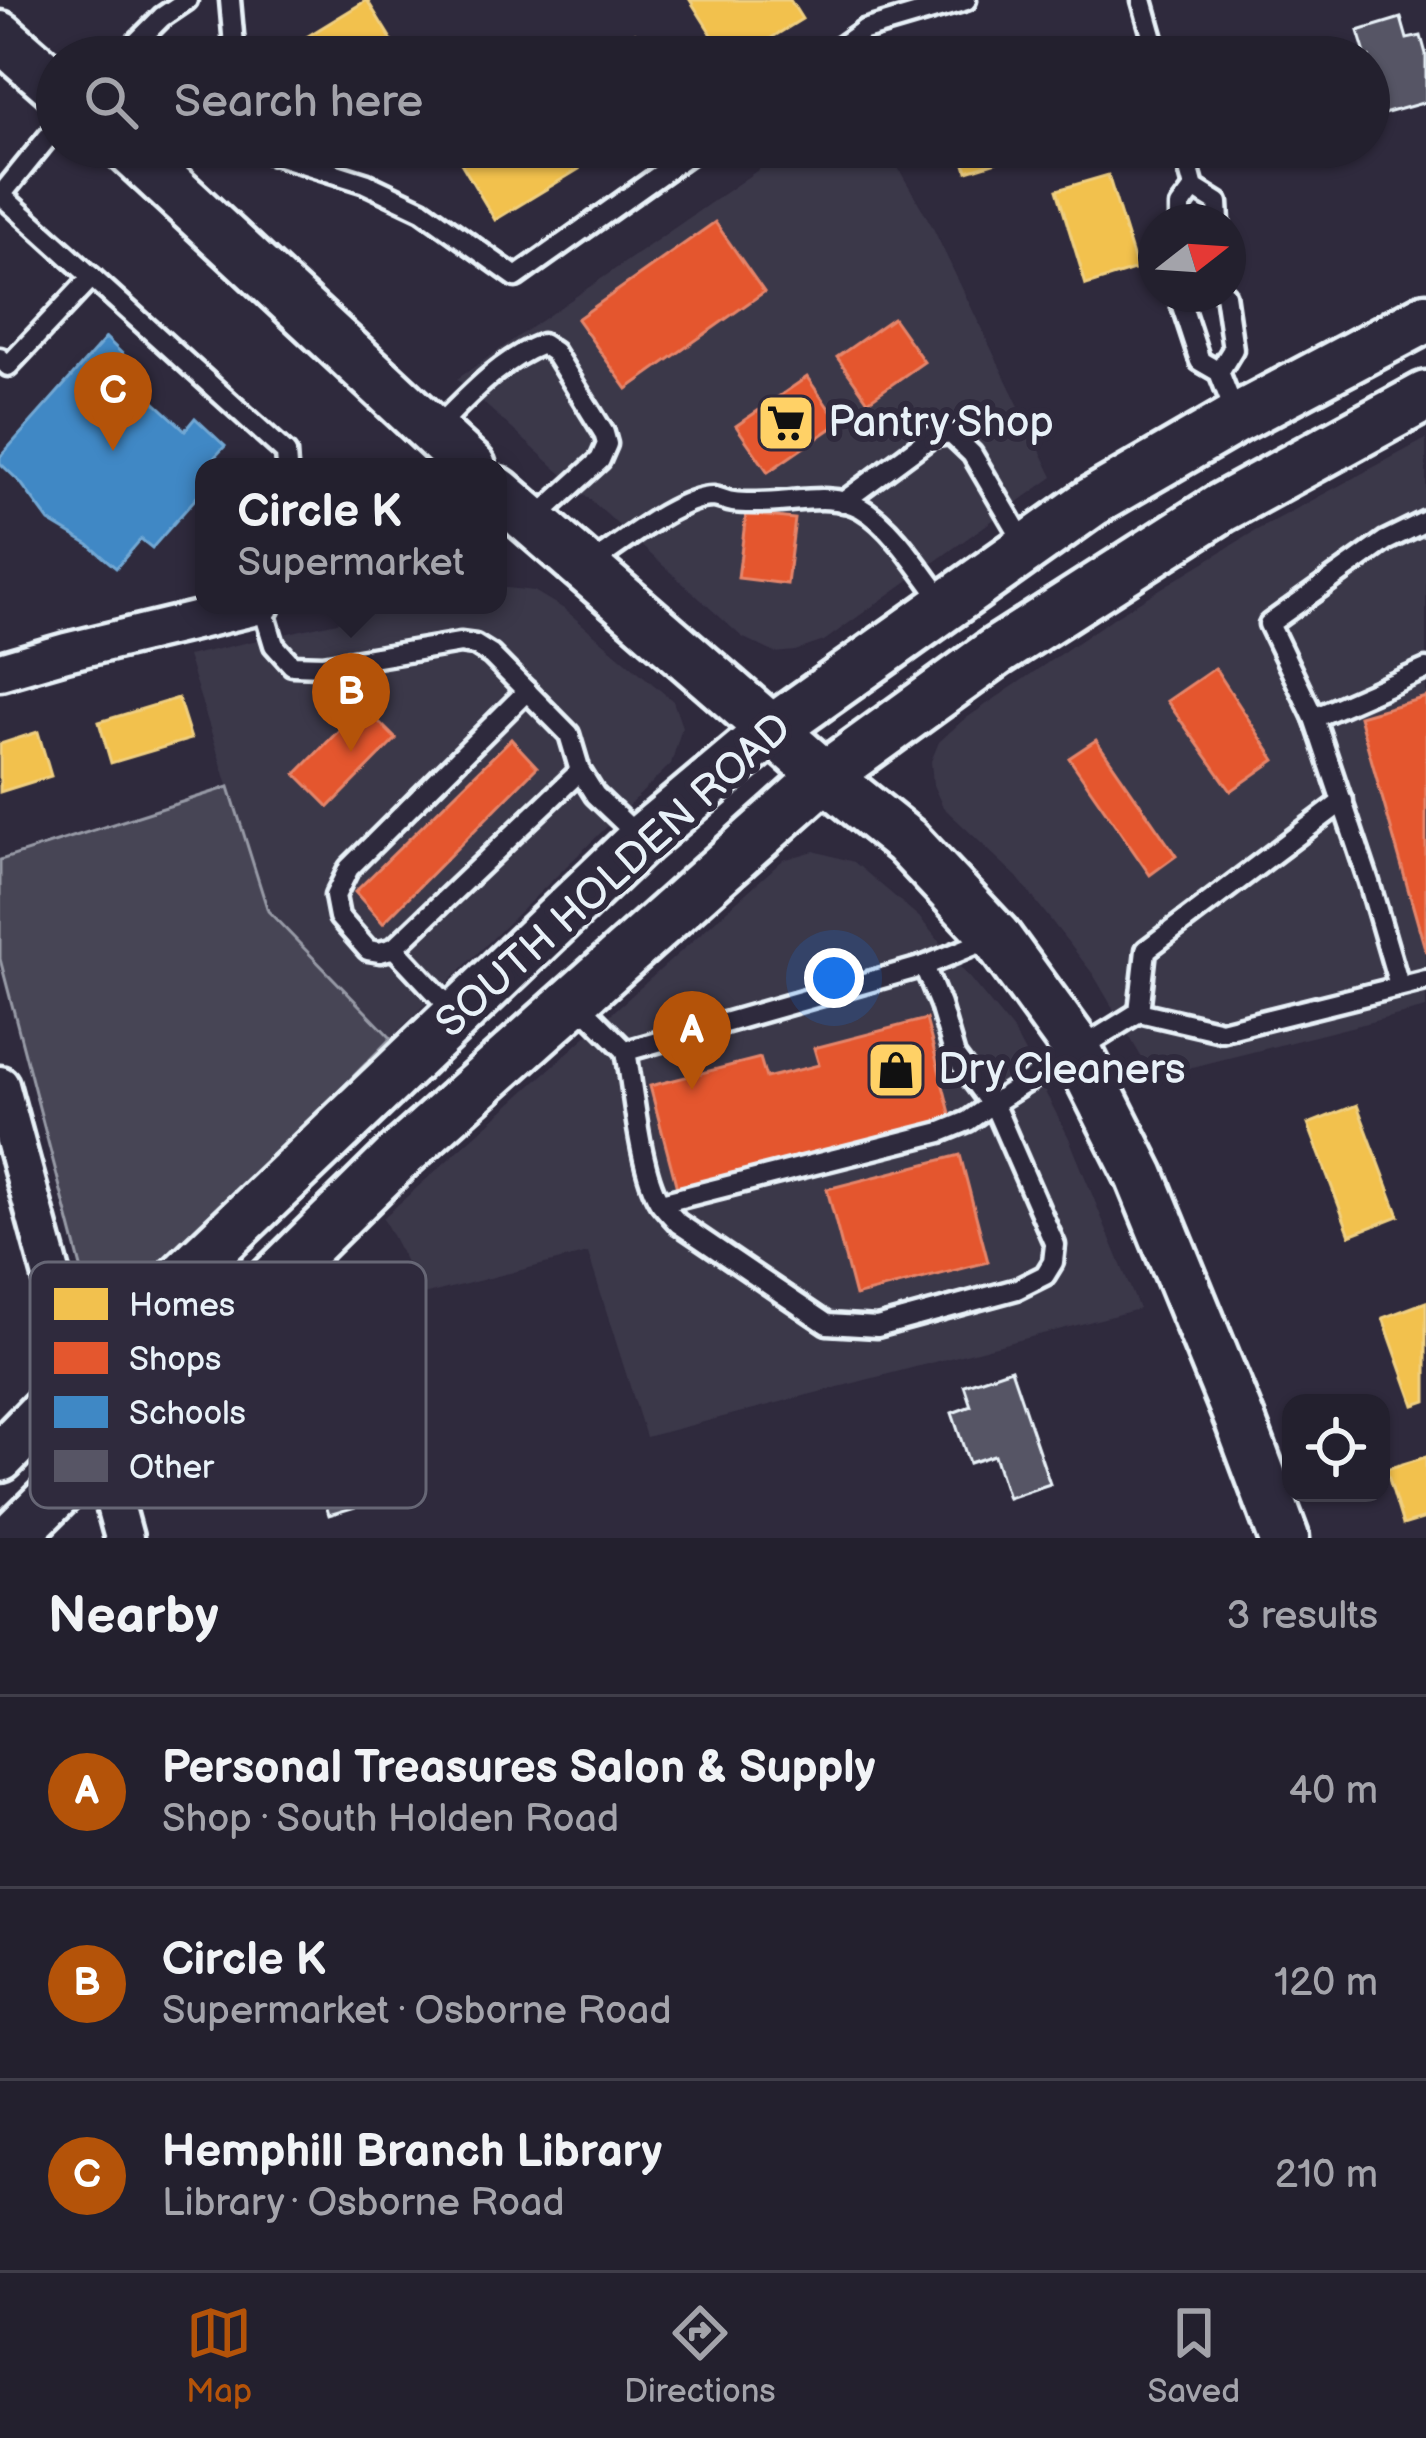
<!DOCTYPE html>
<html lang="en">
<head>
<meta charset="utf-8">
<style>
	:root { --surface:#23202e; --page:#2f2d3a; --text:#f1f3f6; --muted:#a3a3aa; --line:#403e4a; --accent:#b45309 }
	body { margin:0; font-family:"Balsamiq Sans",sans-serif; background:var(--page); color:var(--text) }
	.controls { position:absolute; right:36px; bottom:36px; display:grid; overflow:hidden; border-radius:24px; box-shadow:0 3px 9px #0004 }
	.controls button { width:108px; height:108px; display:grid; place-items:center; padding:0; border:0; border-bottom:3px solid var(--line); background:var(--surface); color:var(--text); font:60px sans-serif }
	.compass { position:absolute; left:1138px; top:204px; width:108px; height:108px; border-radius:50%; background:var(--surface); box-shadow:0 3px 9px #0004; rotate:73deg }
	.you { position:absolute; left:834px; top:978px; width:42px; height:42px; margin:-30px; border:9px solid #fff; border-radius:50%; background:#1a73e8; box-shadow:0 0 0 18px #1a73e833 }
	.badge { display:grid; place-items:center; width:78px; height:78px; border-radius:50%; background:var(--accent); color:#fff; font-size:39px; font-weight:700 }
	.pin { position:absolute; translate:-50% -99px; filter:drop-shadow(0 3px 6px #0008) }
	.pin::after { content:''; position:absolute; top:63px; width:42px; height:36px; background:inherit; clip-path:polygon(0 0,100% 0,50% 100%) }
	.popup { position:absolute; left:195px; top:458px; width:312px; height:156px; box-sizing:border-box; display:grid; place-content:center; border-radius:24px; background:var(--surface); filter:drop-shadow(0 3px 9px #0005); font-size:39px; white-space:nowrap; color:var(--muted) }
	.popup b { font-size:45px; color:var(--text) }
	.popup::after { content:''; position:absolute; left:50%; top:100%; margin-left:-24px; border:24px solid transparent; border-top-color:var(--surface) }
	.list { margin:0; padding:0; list-style:none }
	h2 { display:flex; justify-content:space-between; align-items:center; height:156px; margin:0; padding:0 48px; font-size:51px }
	h2 small { font-size:39px; font-weight:400; color:var(--muted) }
	.list li { display:grid; grid-template-columns:78px 1fr auto; gap:36px; align-items:center; box-sizing:border-box; height:192px; padding:0 48px; border-top:3px solid var(--line) }
	.list b { display:block; font-size:45px; white-space:nowrap }
	.list p { margin:0; font-size:39px; white-space:nowrap; color:var(--muted) }
	.list em { font-size:39px; font-style:normal; color:var(--muted) }
	.icon { flex:none; width:66px; height:66px; fill:none; stroke:currentColor; stroke-width:2; stroke-linecap:round; stroke-linejoin:round }
	.map { position:relative; flex:none; width:1426px; height:1538px; overflow:hidden }
	.search { position:absolute; background:var(--surface); box-shadow:0 3px 9px #0004; left:36px; right:36px; top:36px; height:132px; display:flex; align-items:center; gap:30px; box-sizing:border-box; padding:0 42px; border-radius:66px; color:var(--muted); font-size:45px }
	.sheet { height:732px; background:var(--surface) }
	nav { display:flex; justify-content:space-around; align-items:center; box-sizing:border-box; height:168px; border-top:3px solid var(--line); background:var(--surface); font-size:33px; color:var(--muted) }
	nav a { display:grid; justify-items:center; gap:6px }
	nav .on { color:var(--accent) }
	.map>svg:first-child { display:block }
</style>
</head>
<body>
<div class="map">
<svg width="1426" height="1538" viewBox="0 0 1426 1538">
	<rect width="100%" height="100%" fill="#2f2a3d"/>
	<filter id="ink" filterUnits="userSpaceOnUse"><feTurbulence type="fractalNoise" baseFrequency=".00833" numOctaves="2"/><feDisplacementMap in="SourceGraphic" scale="24" xChannelSelector="R" yChannelSelector="G"/><feConvolveMatrix kernelMatrix="1 2 1 2 8 2 1 2 1" color-interpolation-filters="sRGB"/></filter>
	<g filter="url(#ink)">
		<g fill="#3b3749">
			<path d="M791,147H886L932,226L1053,477L824,641L795,651L775,653L742,637L457,379Z"/>
			<path d="M1426,439V1008L1153,1077L1093,974L1017,877L943,807L933,785L931,761L939,742L962,721L1116,616L1255,531Z"/>
			<path d="M498,587L534,591L564,609L673,701L682,727L671,764L391,1038L268,911L187,656L412,605H498Z"/>
			<path d="M814,851L854,862L919,917L1014,1032L1069,1138L1139,1309L646,1437L588,1253L423,1295L383,1218L783,860Z"/>
		</g>
		<path fill="#464455" stroke="#979aa6" stroke-width="3" d="M229,787L268,911L391,1038L143,1290L110,1291L82,1271L0,959V860Z"/>
		<g fill="#f2c14e" stroke="#efcf81" stroke-width="3">
			<path d="M367,0L402,57H304L295,44Z"/>
			<path d="M690,0H790L802,19L740,57H726Z"/>
			<path d="M635,33L649,57H596Z"/>
			<path d="M469,147H585L571,156L579,169L495,220L461,163L474,155Z"/>
			<path d="M960,147H1046L967,171Z"/>
			<path d="M1108,175L1137,269L1086,285L1057,190Z"/>
			<path d="M178,698L191,739L111,763L99,722Z"/>
			<path d="M38,732L51,776L0,792V744Z"/>
			<path d="M1357,1105L1399,1216L1350,1235L1308,1124Z"/>
			<path d="M1426,1302V1401L1414,1405L1383,1318Z"/>
			<path d="M1426,1457V1518L1403,1525L1386,1469Z"/>
		</g>
		<g fill="#e4572e" stroke="#e5856b" stroke-width="3">
			<path d="M715,222L764,292L627,389L577,319Z"/>
			<path d="M893,318L924,362L868,401L837,357Z"/>
			<path d="M807,377L839,423L768,472L736,426Z"/>
			<path d="M746,514L795,519L787,584L738,578Z"/>
			<path d="M1215,668L1275,760L1231,791L1167,701Z"/>
			<path d="M1426,697V952L1359,716Z"/>
			<path d="M363,706L396,739L329,807L296,774Z"/>
			<path d="M511,739L537,767L383,923L355,892Z"/>
			<path d="M1096,740L1176,856L1150,875L1069,758Z"/>
			<path d="M926,1019L952,1121L678,1192L650,1086L760,1058L766,1078L819,1065L814,1048Z"/>
			<path d="M960,1155L988,1262L855,1296L827,1189Z"/>
		</g>
		<path fill="#3f88c5" stroke="#72a8d4" stroke-width="3" d="M106,338L136,367L127,377L185,430L195,418L225,446L199,474L204,478V489L152,548L141,539L116,568L89,545L49,521L21,483L0,463V457Z"/>
		<g fill="#575565" stroke="#e8f1f8" stroke-width="3">
			<path d="M1401,18L1407,39L1421,36L1426,54V102L1369,118V57H1366L1358,31Z"/>
			<path d="M1011,1369L1050,1484L1008,1498L994,1455L969,1463L952,1413L971,1406L964,1385Z"/>
			<path d="M354,1454L369,1503L329,1515L314,1466Z"/>
		</g>
		<g fill="none" stroke-linecap="round" stroke-linejoin="round">
			<g stroke="#e8f1f8" stroke-width="27">
				<g id="service">
					<path d="M230,0L235,57"/>
					<path d="M1142,0L1158,57"/>
					<path d="M122,57L162,17L187,0"/>
					<path d="M826,57L864,30L966,0"/>
					<path d="M57,126L1,195L286,453L287,467"/>
					<path d="M263,147L270,153L365,183L422,210L516,277L699,147"/>
					<path d="M1183,147L1194,188L1218,203L1219,222"/>
					<path d="M1180,222V207L1194,188"/>
					<path d="M1181,294V303L1200,361L1219,372L1237,418"/>
					<path d="M0,358L8,366L92,277"/>
					<path d="M1219,372L1233,349L1225,294"/>
					<path d="M433,431C466,399 498,361 542,344L554,352L604,433L607,444L600,460L535,519"/>
					<path d="M843,502L931,437L951,434L972,454L1025,544"/>
					<path d="M586,567C617,547 678,496 714,497C721,498 726,501 733,502C747,504 764,503 779,502C806,500 836,494 861,508C894,527 923,575 946,605"/>
					<path d="M262,605L274,645L292,665L323,666L460,643L475,645L491,655L569,734L580,771L595,795L639,837"/>
					<path d="M1314,718L1426,669"/>
					<path d="M394,948L580,771"/>
					<path d="M924,966L940,1005L955,1056L987,1099L993,1103L1139,1012L1221,1031L1426,980"/>
					<path d="M1399,985L1369,882L1314,718L1269,624L1385,541L1426,521"/>
					<path d="M577,1002L626,1051L924,966L992,938"/>
					<path d="M454,1012L394,948L380,952L368,950L339,917L335,896L349,868L527,691"/>
					<path d="M1139,1012L1146,950L1343,801"/>
					<path d="M626,1051C633,1089 640,1171 659,1201C665,1209 672,1216 678,1223L827,1324L877,1327L1017,1289L1045,1275L1053,1262L1055,1245L993,1103L968,1121L941,1132L661,1203"/>
				</g>
			</g>
			<g stroke="#e8f1f8" stroke-width="45">
				<g id="minor">
					<path d="M0,671L66,652L261,605"/>
					<path d="M0,1085L79,1376"/>
					<path d="M100,1450L124,1538"/>
				</g>
			</g>
			<g stroke="#e8f1f8" stroke-width="57">
				<g id="secondary">
					<path d="M0,36L57,86"/>
					<path d="M127,147L471,467"/>
					<path d="M498,492L825,776L906,841L996,937L1073,1043L1140,1176L1241,1423L1284,1538"/>
					<path d="M0,1457L79,1376L642,839L773,729L1092,502L1237,418L1426,318"/>
					<path d="M11,1538L396,1159L825,776L996,652L1221,508L1426,396"/>
				</g>
			</g>
			<use href="#service" stroke="#2f2a3d" stroke-width="18"/>
			<use href="#minor" stroke="#2f2a3d" stroke-width="36"/>
			<use href="#secondary" stroke="#2f2a3d" stroke-width="48"/>
		</g>
	</g>
	<defs>
		<g id="supermarket-square" transform="scale(3)"><rect x="-9" y="-9" width="18" height="18" rx="4" fill="#ffd166" stroke="#2f2a3d"/><path d="M-6-5.5h2.5l.6 2H6L4.5 2H-2.5L-4.4-4H-6ZM-1.5 3.2a1.3 1.3 0 1 0 .1 0ZM3 3.2a1.3 1.3 0 1 0 .1 0Z" fill="#111"/></g>
		<g id="shop-square" transform="scale(3)"><rect x="-9" y="-9" width="18" height="18" rx="4" fill="#ffd166" stroke="#2f2a3d"/><path d="M-5-2.5h2.3a2.7 3.5 0 0 1 5.4 0H5L5.5 6h-11ZM-1.5-2.5h3a1.5 2.3 0 0 0-3 0Z" fill="#111"/></g>
	</defs>
	<g fill-rule="evenodd">
		<use href="#supermarket-square" x="786" y="423"/>
		<use href="#shop-square" x="896" y="1070"/>
	</g>
	<g text-anchor="middle" dominant-baseline="central" stroke-width="12" stroke-linejoin="round" paint-order="stroke">
		<g font-size="42" fill="#e8f1f8" stroke="#2f2a3d" text-anchor="start">
			<text x="828" y="423">Pantry Shop</text>
			<text x="938" y="1070">Dry Cleaners</text>
		</g>
		<g font-size="42" fill="#e8f1f8" stroke="#2f2a3d">
			<text transform="translate(614 876) rotate(-42)">SOUTH HOLDEN ROAD</text>
		</g>
	</g>
	<rect x="30" y="1262" width="396" height="246" rx="18" fill="#2f2a3d" stroke="#666675" stroke-width="3"/>
	<rect x="54" y="1288" width="54" height="32" fill="#f2c14e"/>
	<rect x="54" y="1342" width="54" height="32" fill="#e4572e"/>
	<rect x="54" y="1396" width="54" height="32" fill="#3f88c5"/>
	<rect x="54" y="1450" width="54" height="32" fill="#575565"/>
	<g font-size="33" fill="#e8f1f8">
		<text x="129" y="1316">Homes</text>
		<text x="129" y="1370">Shops</text>
		<text x="129" y="1424">Schools</text>
		<text x="129" y="1478">Other</text>
	</g>
</svg>
<div class="controls">
<button><svg class="icon" aria-label="locate" viewBox="0 0 24 24"><circle cx="12" cy="12" r="6"/><path d="M12 2v4M12 18v4M2 12h4M18 12h4"/></svg></button>
</div>
<svg class="compass" viewBox="-18 -18 36 36"><path d="M0-13l5 13h-10z" fill="#e53935"/><path d="M0 13l5-13h-10z" fill="#a3a3aa"/></svg>
<div class="you"></div>
<div class="pin badge" style="left:692px;top:1090px">A</div>
<div class="pin badge" style="left:351px;top:752px">B</div>
<div class="popup"><b>Circle K</b>Supermarket</div>
<div class="pin badge" style="left:113px;top:451px">C</div>
<div class="search"><svg class="icon" aria-label="search" viewBox="0 0 24 24"><circle cx="10" cy="10" r="6"/><path d="M15 15l6 6"/></svg>Search here</div>
</div>
<section class="sheet">
<h2>Nearby<small>3 results</small></h2>
<ul class="list">
<li><span class="badge">A</span><div><b>Personal Treasures Salon &amp; Supply</b><p>Shop · South Holden Road</p></div><em>40 m</em></li>
<li><span class="badge">B</span><div><b>Circle K</b><p>Supermarket · Osborne Road</p></div><em>120 m</em></li>
<li><span class="badge">C</span><div><b>Hemphill Branch Library</b><p>Library · Osborne Road</p></div><em>210 m</em></li>
</ul>
</section>
<nav>
<a class="on"><svg class="icon" aria-label="map" viewBox="0 0 24 24"><path d="M3 6l6-2 6 2 6-2v14l-6 2-6-2-6 2zM9 4v14M15 6v14"/></svg>Map</a>
<a><svg class="icon" aria-label="directions" viewBox="0 0 24 24"><path d="M12 3l9 9-9 9-9-9zM9 14v-3h6M13 9l2 2-2 2"/></svg>Directions</a>
<a><svg class="icon" aria-label="saved" viewBox="0 0 24 24"><path d="M7 4h10v16l-5-4-5 4z"/></svg>Saved</a>
</nav>
</body>
</html>
